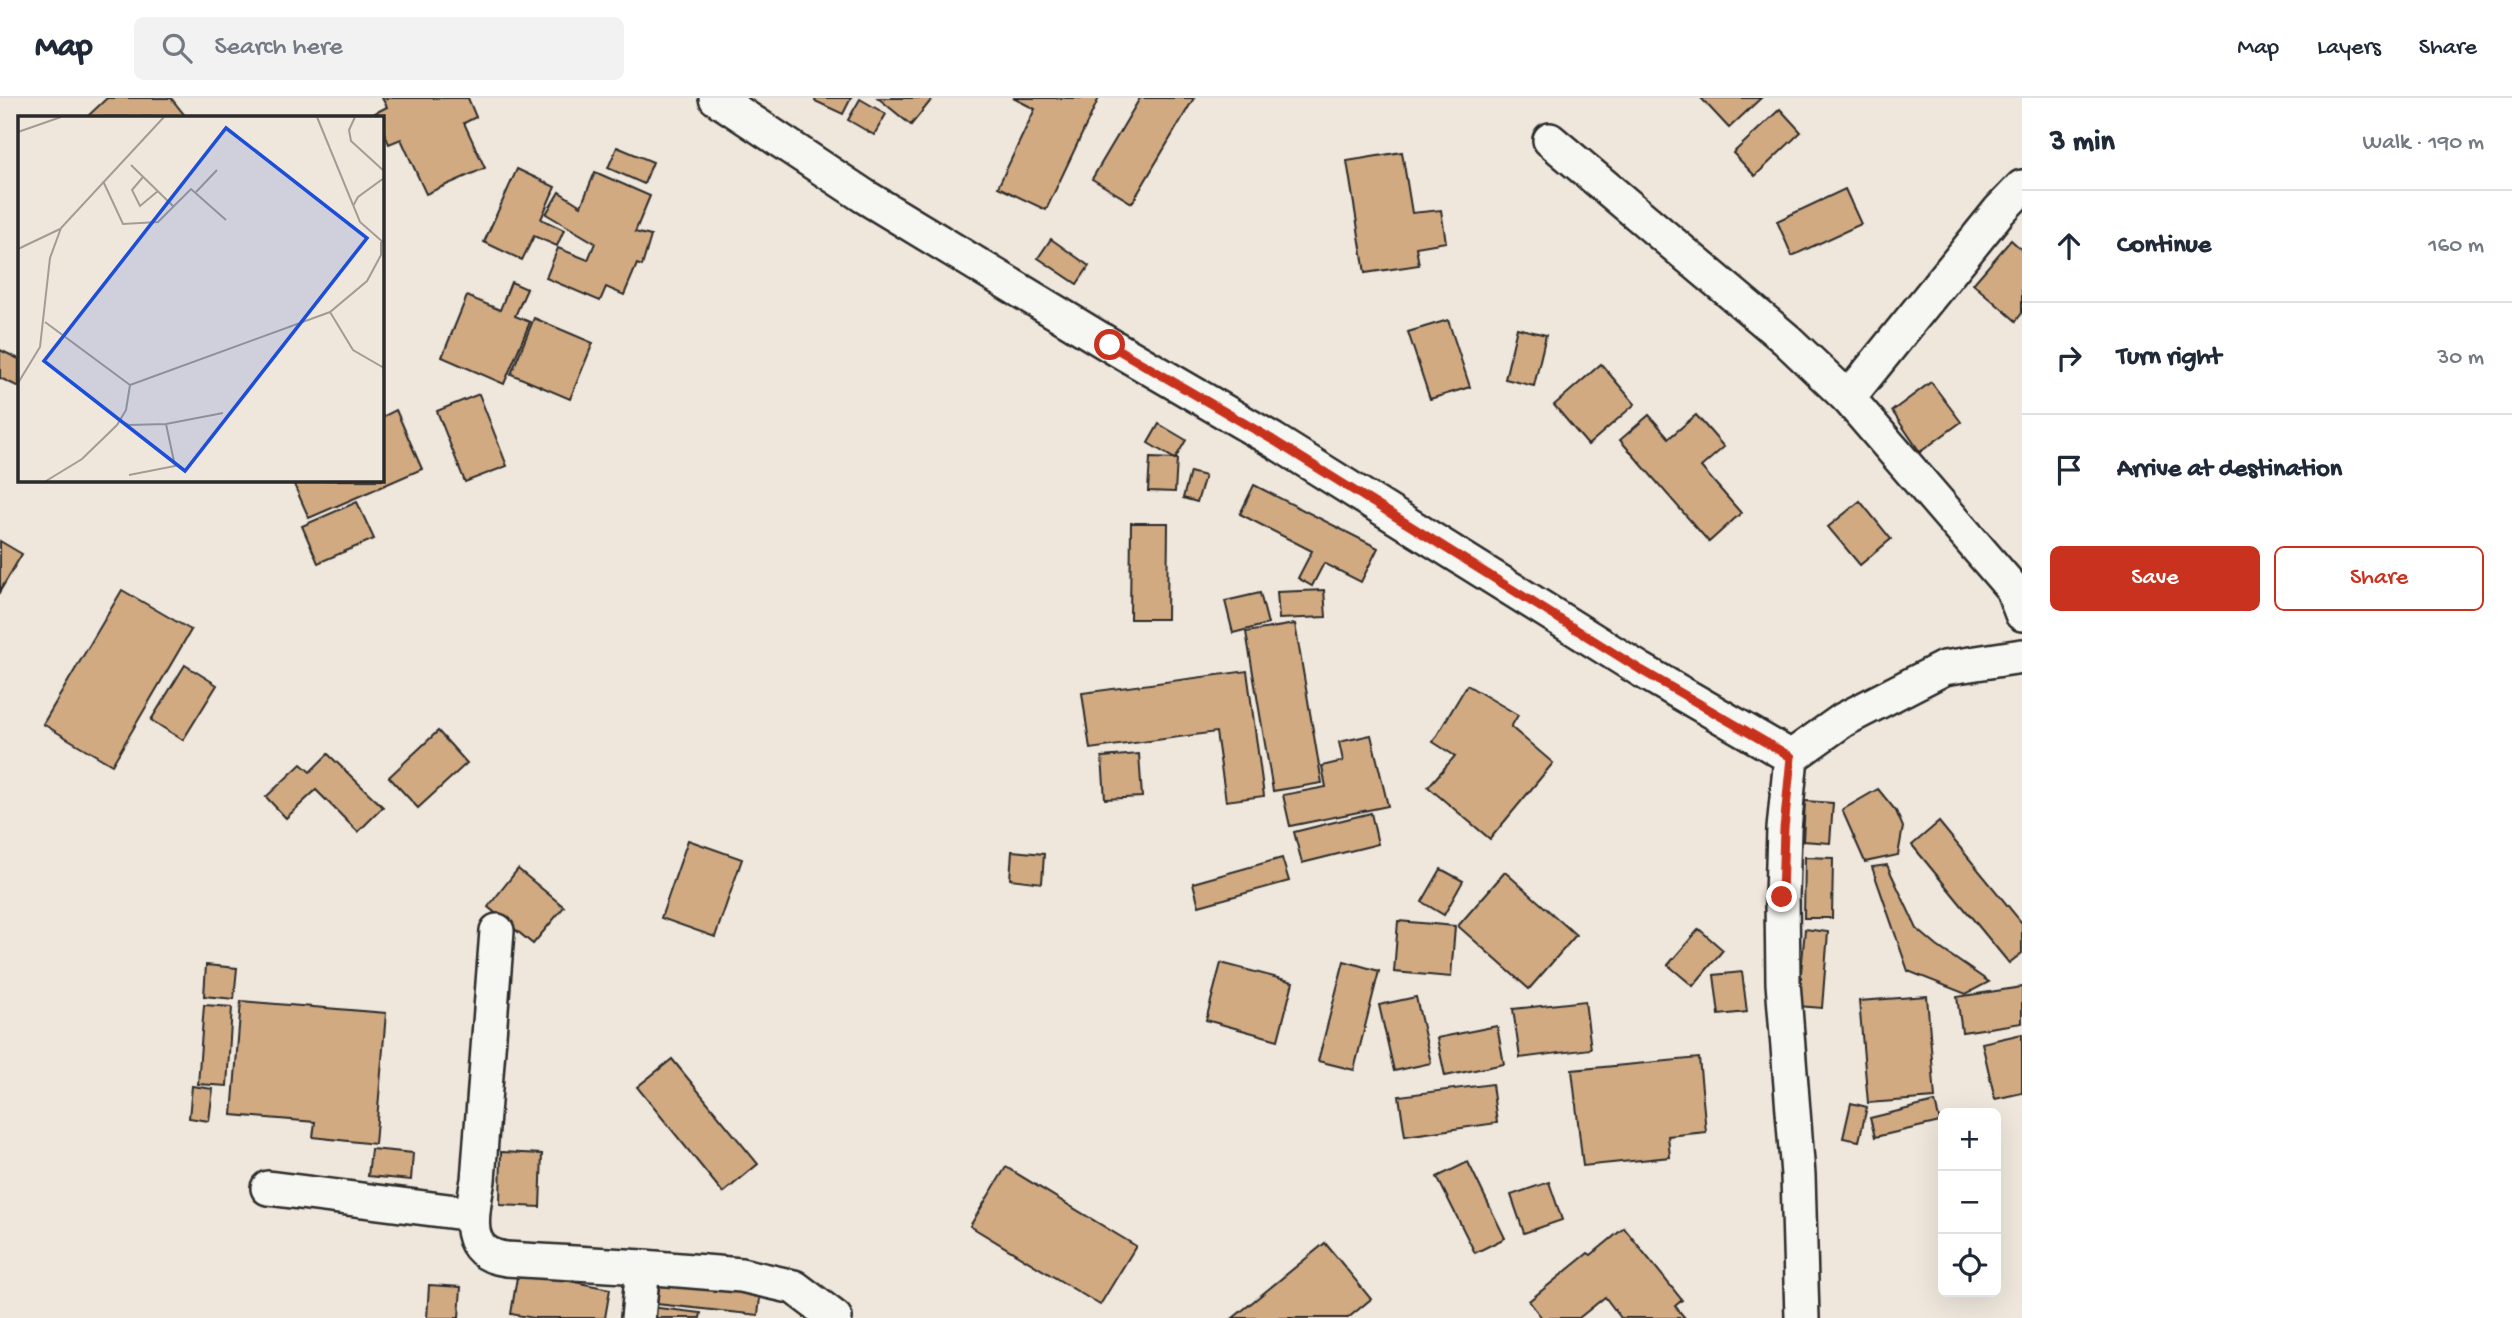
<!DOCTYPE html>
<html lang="en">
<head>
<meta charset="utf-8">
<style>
	:root { --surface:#fff; --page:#f2f2f3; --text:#1f2937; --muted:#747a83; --line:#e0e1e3; --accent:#c8321e }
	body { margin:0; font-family:"Gochi Hand",sans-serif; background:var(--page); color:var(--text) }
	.controls { position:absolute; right:21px; bottom:21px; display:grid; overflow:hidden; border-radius:10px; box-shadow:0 7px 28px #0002 }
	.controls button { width:63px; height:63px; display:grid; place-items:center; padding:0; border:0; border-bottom:2px solid var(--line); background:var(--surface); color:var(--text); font:35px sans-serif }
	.stop { position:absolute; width:21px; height:21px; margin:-16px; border:5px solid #c8321e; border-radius:50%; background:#fff }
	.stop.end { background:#c8321e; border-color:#fff; box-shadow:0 2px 7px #0008 }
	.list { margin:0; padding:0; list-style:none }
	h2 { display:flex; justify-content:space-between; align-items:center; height:91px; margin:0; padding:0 28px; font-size:30px }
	h2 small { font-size:23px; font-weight:400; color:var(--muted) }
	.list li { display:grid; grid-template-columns:46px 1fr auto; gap:21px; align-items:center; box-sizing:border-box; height:112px; padding:0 28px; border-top:2px solid var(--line) }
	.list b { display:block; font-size:26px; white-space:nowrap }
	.list em { font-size:23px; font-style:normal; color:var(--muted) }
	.actions { display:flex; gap:14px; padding:21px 28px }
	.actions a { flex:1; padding:16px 0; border:2px solid var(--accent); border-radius:10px; text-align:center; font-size:24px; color:var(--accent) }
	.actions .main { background:var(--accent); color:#fff }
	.icon { flex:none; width:38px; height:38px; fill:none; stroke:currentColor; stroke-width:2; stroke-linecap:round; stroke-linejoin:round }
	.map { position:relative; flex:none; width:2022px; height:1220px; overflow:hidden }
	header { display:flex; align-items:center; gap:42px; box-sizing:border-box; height:98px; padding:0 35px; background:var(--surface); border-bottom:2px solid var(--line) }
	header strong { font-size:33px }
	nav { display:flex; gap:38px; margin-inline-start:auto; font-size:24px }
	.search { width:490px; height:63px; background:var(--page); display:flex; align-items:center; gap:18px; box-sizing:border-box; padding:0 24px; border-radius:10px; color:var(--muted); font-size:26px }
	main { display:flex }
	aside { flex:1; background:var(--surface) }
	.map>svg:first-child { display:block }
</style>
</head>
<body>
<header>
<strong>Map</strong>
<div class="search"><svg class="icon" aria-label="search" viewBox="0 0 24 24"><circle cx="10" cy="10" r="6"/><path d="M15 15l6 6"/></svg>Search here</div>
<nav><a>Map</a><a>Layers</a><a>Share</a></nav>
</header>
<main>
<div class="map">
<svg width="2022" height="1220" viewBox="0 0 2022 1220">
	<rect width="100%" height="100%" fill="#efe7dc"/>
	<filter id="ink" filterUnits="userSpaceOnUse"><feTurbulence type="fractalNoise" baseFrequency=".0143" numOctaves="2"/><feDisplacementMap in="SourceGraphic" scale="14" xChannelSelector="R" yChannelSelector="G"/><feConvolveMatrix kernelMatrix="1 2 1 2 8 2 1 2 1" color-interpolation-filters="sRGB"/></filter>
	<g filter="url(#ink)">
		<g fill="#d1aa82" stroke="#2b2b2b" stroke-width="2">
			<path d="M107,0H171L186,19H92L89,17Z"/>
			<path d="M382,0H468L476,19L464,25L485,70L426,96L401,41L389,46L382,30V19H377L375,15L387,9Z"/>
			<path d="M816,0H851L843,16L815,3Z"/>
			<path d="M878,0H933L911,27Z"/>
			<path d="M1013,0H1099L1046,112L998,89L1035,11Z"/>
			<path d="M1140,0H1194L1132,105L1092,81Z"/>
			<path d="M1701,0H1761L1729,30Z"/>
			<path d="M860,1L886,16L874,37L848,22Z"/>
			<path d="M1780,11L1801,34L1755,78L1733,55Z"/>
			<path d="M617,49L653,64L644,86L608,70Z"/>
			<path d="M1402,54L1412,115L1441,112L1446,144L1416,149L1419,167L1365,175L1347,63Z"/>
			<path d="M517,71L555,89L541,121L564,132L557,148L534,138L522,162L484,144Z"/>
			<path d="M595,74L650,98L635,134L651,138L642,168L637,166L624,197L606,189L600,203L546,180L558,150L588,162L595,145L546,116L559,94L581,108Z"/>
			<path d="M1845,91L1861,126L1792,158L1777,123Z"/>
			<path d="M1051,141L1089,168L1077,186L1038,160Z"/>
			<path d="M2011,142L2022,152V215L2016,223L1973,186Z"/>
			<path d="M511,184L527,191L515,218L530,224L504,286L442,259L467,198L500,212Z"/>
			<path d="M534,220L593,245L570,301L511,276Z"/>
			<path d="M1448,222L1470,289L1430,301L1408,234Z"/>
			<path d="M1517,230L1546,237L1534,288L1505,281Z"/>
			<path d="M0,252L19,261V289L0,280Z"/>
			<path d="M1601,266L1635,306L1588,347L1554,307Z"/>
			<path d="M1931,284L1961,324L1920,354L1892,313Z"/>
			<path d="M479,296L507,368L465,384L437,313Z"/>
			<path d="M396,312L422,371L309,420L292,382H382V319Z"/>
			<path d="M1649,317L1669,340L1696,317L1724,349L1701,369L1741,415L1709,444L1620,342Z"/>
			<path d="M1159,326L1186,342L1175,361L1148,345Z"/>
			<path d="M1150,360L1177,361L1175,394L1148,393Z"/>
			<path d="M1190,374L1205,378L1197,404L1183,400Z"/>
			<path d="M1254,387L1378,450L1361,484L1324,465L1312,488L1298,480L1312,453L1240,416Z"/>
			<path d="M1860,403L1891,441L1860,467L1828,429Z"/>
			<path d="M357,404L374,441L318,465L302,428Z"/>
			<path d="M1131,425H1168L1167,521H1130Z"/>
			<path d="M0,443L22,456L0,493Z"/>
			<path d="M122,492L191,532L112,667L43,626Z"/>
			<path d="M1324,492L1326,519L1279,521L1277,494Z"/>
			<path d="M1260,495L1268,526L1233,535L1225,503Z"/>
			<path d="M1295,526L1322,685L1273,693L1246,534Z"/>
			<path d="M185,567L217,587L183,642L151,622Z"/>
			<path d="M1247,573L1264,698L1226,703L1216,634L1090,651L1082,595Z"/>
			<path d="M1467,587L1518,617L1511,629L1553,665L1490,741L1428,689L1455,658L1433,644Z"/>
			<path d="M438,633L467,665L418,710L389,679Z"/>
			<path d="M1371,637L1388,708L1290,728L1283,697L1326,689L1322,668L1343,663L1339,644Z"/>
			<path d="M328,656L383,709L358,734L316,692L286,720L266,699L301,666L310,674Z"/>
			<path d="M1139,656L1142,699L1105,701L1102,659Z"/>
			<path d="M1878,691L1896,713L1903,729L1898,757L1865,764L1842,712Z"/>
			<path d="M1805,703L1833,705L1830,745L1803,743Z"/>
			<path d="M1371,715L1378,746L1302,765L1294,734Z"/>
			<path d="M1939,724L2022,825V855L2009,865L1912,747Z"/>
			<path d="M688,742L742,761L715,839L661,820Z"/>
			<path d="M1012,753L1044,756L1042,785L1010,781Z"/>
			<path d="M1805,759L1833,760L1832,820H1804Z"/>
			<path d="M1282,760L1289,783L1199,808L1193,785Z"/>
			<path d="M1887,767L1917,831L1937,848L1989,884L1966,896L1908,873L1872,769Z"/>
			<path d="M518,771L564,809L533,846L488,809Z"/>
			<path d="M1441,771L1463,783L1444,817L1422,804Z"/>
			<path d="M1505,774L1576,837L1529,891L1458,828Z"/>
			<path d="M1398,823L1455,828L1451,879L1394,874Z"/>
			<path d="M1699,831L1723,852L1693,888L1668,867Z"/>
			<path d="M1805,831L1828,834L1822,910L1798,908Z"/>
			<path d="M1344,863L1379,873L1354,972L1318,963Z"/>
			<path d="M1221,865L1293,884L1278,942L1206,922Z"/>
			<path d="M206,867L237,870L234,901L204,898Z"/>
			<path d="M1742,874L1747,914L1719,917L1714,877Z"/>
			<path d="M2022,889V925L1962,934L1957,899Z"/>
			<path d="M1927,898L1935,1000L1868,1005L1859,903Z"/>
			<path d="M1416,899L1431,965L1394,973L1379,907Z"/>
			<path d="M241,903L386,915L375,1046L313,1039L315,1024L232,1017Z"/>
			<path d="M1585,903L1591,951L1520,960L1513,911Z"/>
			<path d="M204,907L232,909L227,988L198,986Z"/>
			<path d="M1497,928L1504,966L1445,978L1437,940Z"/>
			<path d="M2022,936V995L1995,1001L1982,945Z"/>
			<path d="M1699,960L1706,1034L1668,1038L1670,1059L1583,1068L1572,972Z"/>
			<path d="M672,961L758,1066L723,1095L637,989Z"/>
			<path d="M1492,986L1497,1025L1405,1038L1399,998Z"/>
			<path d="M192,988L213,991L209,1023L189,1020Z"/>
			<path d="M1935,1004L1940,1024L1875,1039L1870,1020Z"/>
			<path d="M1851,1005L1867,1009L1859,1043L1843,1040Z"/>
			<path d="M371,1051L413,1055L411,1082L368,1078Z"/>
			<path d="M501,1054L542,1056L540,1109L500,1107Z"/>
			<path d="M1468,1064L1505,1140L1475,1155L1437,1079Z"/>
			<path d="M1006,1069L1136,1148L1100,1207L970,1128Z"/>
			<path d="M1549,1084L1562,1122L1524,1135L1511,1097Z"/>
			<path d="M1624,1130L1682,1202L1675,1208L1685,1220H1621L1605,1199L1579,1220H1542L1529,1203L1588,1155L1591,1157Z"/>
			<path d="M1325,1145L1371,1201L1348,1220H1233Z"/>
			<path d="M518,1173L610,1191L605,1220H534L511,1216Z"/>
			<path d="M660,1181L761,1191L758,1217L657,1206Z"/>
			<path d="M429,1187L461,1189L459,1220H427Z"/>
			<path d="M650,1209L701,1215L700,1220H648Z"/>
		</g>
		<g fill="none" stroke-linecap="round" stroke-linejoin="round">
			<g stroke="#2b2b2b" stroke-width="38">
				<g id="minor">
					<path d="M716,0L864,98L1110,247L1273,342L1641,572L1791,659"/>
					<path d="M1550,42L1787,242L1848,300L2012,490L2022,516"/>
					<path d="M1848,300L1999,113L2022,89"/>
					<path d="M497,833L478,1082C472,1115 461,1155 506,1161L643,1169L741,1177L794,1189L835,1220"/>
					<path d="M268,1090L472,1116"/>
					<path d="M638,1220L643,1169"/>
					<path d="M1802,1220L1798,1077L1783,885L1782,799L1784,731L1791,659L1843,622L1944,570L2022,558"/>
				</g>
			</g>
			<use href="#minor" stroke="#f6f6f2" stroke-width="33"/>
		</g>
	</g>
	<g fill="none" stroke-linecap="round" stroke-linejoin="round" filter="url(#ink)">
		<path stroke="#c8321e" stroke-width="9" d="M1110,247L1273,342L1641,572L1791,659L1784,731L1782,799"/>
	</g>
	<g transform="translate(18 18)">
		<rect width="366" height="366" fill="#efe7dc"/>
		<path fill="none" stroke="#a19c95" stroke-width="2" d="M299,1L342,106L366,127M337,1L331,14L333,25L366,55M0,16L43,1M113,49L156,91M125,61L114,74L122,90L140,75M85,65L105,108L140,106L173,73L208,104M178,76L199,54M335,90L340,81L366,62M0,133L42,113M312,196L335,234L366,252M27,206L112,269M0,267L22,231L32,142L43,112L146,1M112,269L312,196L349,165L363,139V126M102,305L111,309L148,308L205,297M111,359L157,350L148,308M28,365L64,343L99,309L108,294L112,269"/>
		<path fill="#1d4ed8" fill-opacity="0.15" stroke="#1d4ed8" stroke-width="3.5" d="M208,12L349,122L167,355L26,245Z"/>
		<rect width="366" height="366" fill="none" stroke="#2b2b2b" stroke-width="3.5"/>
	</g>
</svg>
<div class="controls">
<button>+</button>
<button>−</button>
<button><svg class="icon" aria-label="locate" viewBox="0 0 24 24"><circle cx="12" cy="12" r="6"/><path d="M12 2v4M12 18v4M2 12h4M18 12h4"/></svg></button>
</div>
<div class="stop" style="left:1110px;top:247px"></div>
<div class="stop end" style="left:1782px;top:799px"></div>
</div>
<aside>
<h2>3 min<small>Walk · 190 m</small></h2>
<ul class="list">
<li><svg class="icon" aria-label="ahead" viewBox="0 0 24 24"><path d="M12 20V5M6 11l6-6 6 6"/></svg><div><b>Continue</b></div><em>160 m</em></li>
<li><svg class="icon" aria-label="right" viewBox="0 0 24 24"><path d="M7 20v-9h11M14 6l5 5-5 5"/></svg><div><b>Turn right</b></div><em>30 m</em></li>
<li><svg class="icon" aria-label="arrive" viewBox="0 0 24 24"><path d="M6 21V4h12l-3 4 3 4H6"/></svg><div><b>Arrive at destination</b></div></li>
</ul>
<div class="actions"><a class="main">Save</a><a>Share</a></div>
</aside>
</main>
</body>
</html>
